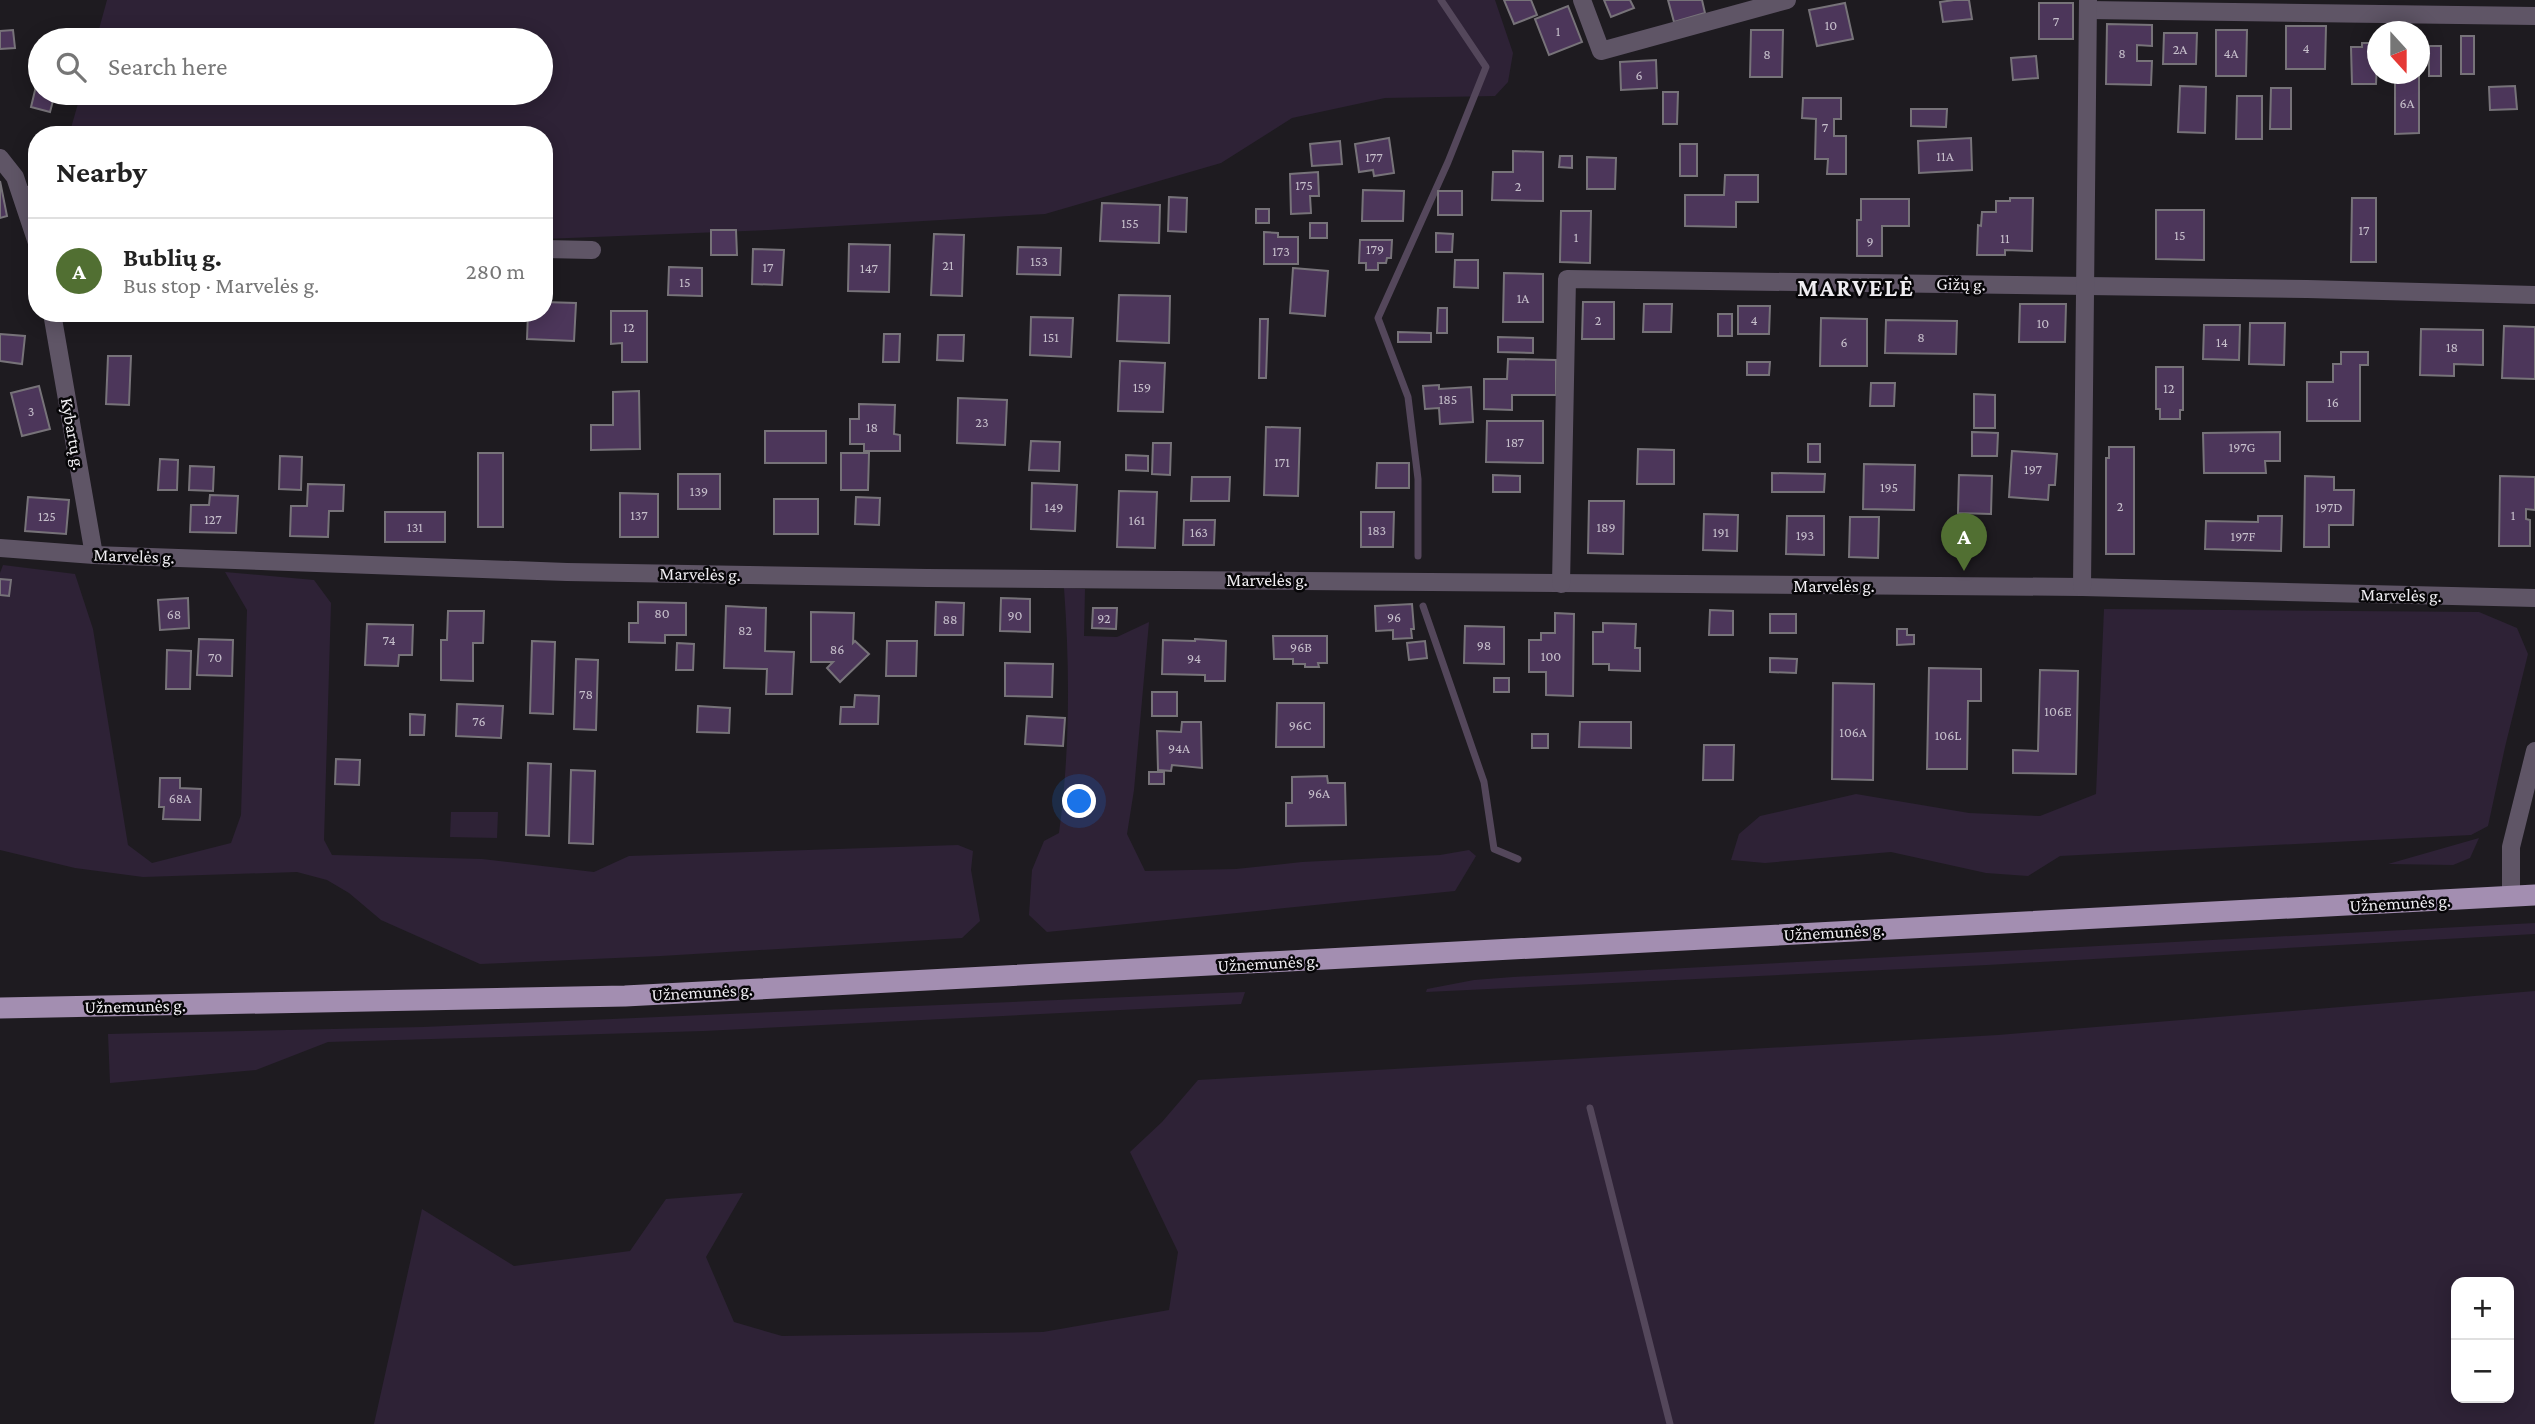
<!DOCTYPE html>
<html lang="en">
<head>
<meta charset="utf-8">
<style>
	:root { --surface:#fff; --page:#f2f2f2; --text:#222; --muted:#767676; --line:#e0e0e0; --accent:#516f32 }
	body { margin:0; font-family:"Crimson Pro",serif; background:var(--page); color:var(--text) }
	.controls { position:absolute; right:21px; bottom:21px; display:grid; overflow:hidden; border-radius:14px; box-shadow:0 4px 18px #0003 }
	.controls button { width:63px; height:63px; display:grid; place-items:center; padding:0; border:0; border-bottom:2px solid var(--line); background:var(--surface); color:var(--text); font:35px sans-serif }
	.compass { position:absolute; left:2367px; top:21px; width:63px; height:63px; border-radius:50%; background:var(--surface); box-shadow:0 4px 18px #0003; rotate:159deg }
	.you { position:absolute; left:1080px; top:802px; width:24px; height:24px; margin:-18px; border:5px solid #fff; border-radius:50%; background:#1a73e8; box-shadow:0 0 0 10px #1a73e833 }
	.badge { display:grid; place-items:center; width:46px; height:46px; border-radius:50%; background:var(--accent); color:#fff; font-size:23px; font-weight:700 }
	.pin { position:absolute; translate:-50% -58px; filter:drop-shadow(0 2px 4px #0008) }
	.pin::after { content:''; position:absolute; top:37px; width:24px; height:21px; background:inherit; clip-path:polygon(0 0,100% 0,50% 100%) }
	.list { margin:0; padding:0; list-style:none }
	h2 { display:flex; justify-content:space-between; align-items:center; height:91px; margin:0; padding:0 28px; font-size:30px }
	h2 small { font-size:23px; font-weight:400; color:var(--muted) }
	.list li { display:grid; grid-template-columns:46px 1fr auto; gap:21px; align-items:center; box-sizing:border-box; height:105px; padding:0 28px; border-top:2px solid var(--line) }
	.list b { display:block; font-size:26px; white-space:nowrap }
	.list p { margin:0; font-size:23px; white-space:nowrap; color:var(--muted) }
	.list em { font-size:23px; font-style:normal; color:var(--muted) }
	.icon { flex:none; width:38px; height:38px; fill:none; stroke:currentColor; stroke-width:2; stroke-linecap:round; stroke-linejoin:round }
	.map { position:relative; flex:none; width:2535px; height:1424px; overflow:hidden }
	.search { position:absolute; background:var(--surface); box-shadow:0 4px 18px #0003; left:28px; top:28px; width:525px; height:77px; display:flex; align-items:center; gap:18px; box-sizing:border-box; padding:0 24px; border-radius:38px; color:var(--muted); font-size:26px }
	.panel { position:absolute; background:var(--surface); box-shadow:0 4px 18px #0003; left:28px; top:126px; width:525px; height:196px; border-radius:28px }
	.map>svg:first-child { display:block }
</style>
</head>
<body>
<div class="map">
<svg width="2535" height="1424" viewBox="0 0 2535 1424">
	<rect width="100%" height="100%" fill="#1e1b20"/>
	<g fill="#2e2236" fill-rule="evenodd">
		<path d="M107,0H1495L1513,53L1508,82L1495,96L1385,98L1292,118L1221,163L1045,214L769,230L544,239V135H75L71,128L81,93H541V40H96Z"/>
		<path d="M3,565L75,574L93,629L128,845L152,863L231,843L241,815L247,610L225,572L314,580L331,603L324,840L332,855L482,859L594,872L629,856L958,845L973,851L971,870L980,921L962,938L661,956L480,964L381,920L349,893L327,880L297,872L143,877L75,868L0,850V573Z"/>
		<path d="M1064,588L1085,589L1084,636L1117,637L1149,622L1134,790L1127,834L1145,871L1236,869L1302,862L1440,855L1469,850L1476,856L1455,891L1047,932L1029,915L1032,870L1044,841L1059,833C1070,752 1070,669 1064,588Z"/>
		<path d="M2104,609L2479,612L2517,628L2528,654L2505,747L2488,826L2471,835L2060,856L2028,876L1986,873L1891,852L1765,863L1731,860L1739,834L1760,816L1856,794L1969,813L2040,816L2096,794Z"/>
		<path d="M451,812H498L497,838L450,837Z"/>
		<path d="M2479,838L2470,858L2453,865L2388,864Z"/>
		<path d="M2535,923V934L1987,965L1426,992L1427,989L1474,980L1513,977Z"/>
		<path d="M2535,991V1424H374L422,1209L514,1266L630,1251L666,1199L743,1193L706,1257L734,1322L782,1336L1043,1332L1169,1310L1178,1252L1130,1152L1162,1122L1198,1080L1998,1035ZM2456,1282H2509V1398H2456Z"/>
		<path d="M1245,992L1241,1004L704,1031L328,1042L256,1070L110,1083L108,1034L423,1027Z"/>
	</g>
	<g fill="none" stroke-linecap="round" stroke-linejoin="round">
		<g stroke="#54475b" stroke-width="7">
			<path d="M1418,556V479L1408,397L1378,318L1448,162L1486,67L1441,0"/>
			<path d="M1423,606L1484,782L1494,849L1518,859"/>
			<path d="M1590,1108L1670,1424"/>
		</g>
	</g>
	<g fill="#4c365a" stroke="#777379" stroke-width="2">
		<path d="M1504,0H1531L1537,15L1514,24Z"/>
		<path d="M1604,0H1630L1634,8L1611,17Z"/>
		<path d="M1668,0H1702L1705,13L1674,22Z"/>
		<path d="M1954,0H1969L1972,19L1943,22L1940,2Z"/>
		<path d="M1845,3L1853,39L1817,46L1809,10Z"/>
		<rect x="2039" y="3" width="34" height="36"/>
		<path d="M1568,6L1582,42L1549,55L1535,19Z"/>
		<path d="M2107,24L2152,25V46L2137,45V61H2152L2151,85L2106,84Z"/>
		<path d="M2286,26H2326L2325,69H2286Z"/>
		<path d="M13,30L15,48L0,49V31Z"/>
		<path d="M1751,30H1783L1782,77H1750Z"/>
		<path d="M2216,30H2247L2246,76H2216Z"/>
		<path d="M2164,33H2197L2196,64H2163Z"/>
		<rect x="2461" y="36" width="13" height="38"/>
		<path d="M2362,43H2378L2376,84H2352L2351,47H2362Z"/>
		<rect x="2429" y="46" width="12" height="30"/>
		<path d="M2036,56L2038,78L2013,80L2011,58Z"/>
		<path d="M1656,60L1657,88L1621,90L1620,62Z"/>
		<path d="M2395,74H2419V133L2395,134Z"/>
		<path d="M37,82L40,83V93H55L50,112L31,107Z"/>
		<path d="M2180,86L2206,87L2205,133L2178,132Z"/>
		<path d="M2515,86L2517,109L2490,110L2489,87Z"/>
		<path d="M2271,88H2291V129H2270Z"/>
		<path d="M1663,92H1678L1677,124H1663Z"/>
		<path d="M2237,96H2262V139H2236Z"/>
		<path d="M1803,98H1841V119H1834V136H1846V174H1827L1828,159H1815L1816,119L1802,118Z"/>
		<path d="M1911,109H1947L1946,127L1911,126Z"/>
		<path d="M1389,138L1394,173L1374,176L1373,170L1359,172L1355,144Z"/>
		<path d="M1971,138L1972,170L1919,173L1918,141Z"/>
		<path d="M1340,141L1342,164L1312,166L1310,144Z"/>
		<rect x="1680" y="144" width="17" height="32"/>
		<path d="M1513,151L1543,152V201L1492,200L1493,172H1513Z"/>
		<path d="M1560,156H1572V168L1559,167Z"/>
		<path d="M1587,157L1616,158L1615,189H1587Z"/>
		<path d="M1318,172L1319,196H1310L1311,213L1291,214L1290,174Z"/>
		<path d="M1725,175H1758V202H1736V227L1685,226V195H1724Z"/>
		<path d="M0,181L7,216L0,218Z"/>
		<path d="M37,185V211H33L28,187Z"/>
		<path d="M1363,190L1404,191L1403,221H1362Z"/>
		<rect x="1438" y="191" width="24" height="24"/>
		<path d="M1169,197L1187,198L1186,232L1168,231Z"/>
		<path d="M2010,198H2033L2032,251L2005,250V255H1977L1978,225L1981,226L1982,212H1996V201H2010Z"/>
		<path d="M2352,198H2376V262H2351Z"/>
		<path d="M1861,199H1909V226H1882V256H1857V220H1861Z"/>
		<path d="M1102,203L1160,205L1159,243L1100,241Z"/>
		<rect x="1256" y="209" width="13" height="14"/>
		<path d="M2156,210H2204V260L2156,259Z"/>
		<path d="M1561,211H1591L1590,263L1560,262Z"/>
		<rect x="1310" y="223" width="17" height="15"/>
		<path d="M711,230H736L737,255H711Z"/>
		<path d="M1264,232L1278,233V237H1298V264H1264Z"/>
		<path d="M1436,233L1453,234L1452,252H1436Z"/>
		<path d="M934,234L964,235L962,296L931,295Z"/>
		<path d="M1360,240H1392L1391,258H1387L1386,263H1378V270H1366V263H1359Z"/>
		<path d="M849,244L890,245L889,292L848,291Z"/>
		<path d="M1018,247L1061,248L1060,275L1017,274Z"/>
		<path d="M753,249L784,250L782,285L752,284Z"/>
		<path d="M1455,260H1478V288L1454,287Z"/>
		<path d="M669,267L702,268V296L668,295Z"/>
		<path d="M1293,268L1328,271L1325,316L1290,313Z"/>
		<path d="M1504,273L1543,274V322H1503Z"/>
		<path d="M1119,295L1170,296L1169,343L1117,341Z"/>
		<path d="M544,302L576,303L574,341L527,339L528,313H544Z"/>
		<path d="M1583,302H1614V339H1582Z"/>
		<path d="M1644,304H1672L1671,332H1643Z"/>
		<path d="M2020,304H2066L2065,342H2019Z"/>
		<path d="M1738,306H1770L1769,334H1738Z"/>
		<path d="M1438,308H1447V333H1437Z"/>
		<path d="M611,311H647V362H622V343L611,344Z"/>
		<path d="M192,313H226L227,316L192,318Z"/>
		<rect x="1718" y="314" width="14" height="22"/>
		<path d="M1031,317L1073,318L1071,357L1030,355Z"/>
		<path d="M1821,318L1867,319V366H1820Z"/>
		<path d="M1260,319H1268L1266,378H1259Z"/>
		<path d="M1886,320L1957,321L1956,354L1885,353Z"/>
		<path d="M2250,323H2285L2284,365L2249,364Z"/>
		<path d="M2204,325H2240L2239,360L2203,359Z"/>
		<path d="M2504,326L2535,327V379L2502,378Z"/>
		<path d="M2421,329L2483,330V365L2454,364V376L2420,375Z"/>
		<path d="M1398,332L1431,333V342H1398Z"/>
		<path d="M0,334L25,336L22,364L0,361Z"/>
		<path d="M884,334H900L899,362H883Z"/>
		<path d="M938,335H964L963,361L937,360Z"/>
		<path d="M1498,337L1533,338V353L1498,352Z"/>
		<path d="M2341,352H2368V365H2360V421H2307V382H2333V364H2341Z"/>
		<path d="M108,356H131L129,405L106,404Z"/>
		<path d="M1508,359L1556,360V395H1512V410L1484,409V379H1507Z"/>
		<path d="M1120,361L1165,363L1163,412L1118,411Z"/>
		<path d="M1747,362H1770L1769,375H1747Z"/>
		<path d="M2156,367H2183V410H2180V419H2160V409H2156Z"/>
		<path d="M1871,383H1895L1894,406H1870Z"/>
		<path d="M1439,385V389L1471,387L1473,422L1440,424L1439,408L1425,409L1423,386Z"/>
		<path d="M39,386L50,429L22,436L11,393Z"/>
		<path d="M639,391L640,449L591,450V425H613V392Z"/>
		<path d="M1974,394L1995,395V428H1974Z"/>
		<path d="M958,398L1007,400L1005,445L957,443Z"/>
		<path d="M859,404L895,405L894,434L900,435V451H864V444H850V419H859Z"/>
		<path d="M1487,421H1543V463L1486,462Z"/>
		<path d="M1266,427L1300,428L1298,496L1264,495Z"/>
		<rect x="765" y="431" width="61" height="32"/>
		<path d="M1972,432L1998,433L1997,456H1972Z"/>
		<path d="M2280,432V461H2265L2266,473H2204L2203,433Z"/>
		<path d="M1031,441L1060,442L1059,471L1029,470Z"/>
		<path d="M1153,443H1171L1170,475L1152,474Z"/>
		<rect x="1808" y="444" width="12" height="18"/>
		<path d="M2109,447H2134V554H2106V458H2109Z"/>
		<path d="M1638,449L1674,450V484H1637Z"/>
		<path d="M2012,451L2057,454L2055,485H2049L2048,500L2009,497Z"/>
		<rect x="478" y="453" width="25" height="74"/>
		<path d="M841,453H869L868,490H841Z"/>
		<path d="M1126,455L1148,456V471L1126,470Z"/>
		<path d="M280,456L302,457L301,490L279,489Z"/>
		<path d="M160,459L178,460L177,490H158Z"/>
		<path d="M1377,463H1409V488H1376Z"/>
		<path d="M1864,464L1915,465L1914,510L1863,509Z"/>
		<path d="M190,466L214,467L213,491L189,490Z"/>
		<path d="M1772,473L1825,474L1824,492H1772Z"/>
		<rect x="678" y="474" width="42" height="35"/>
		<path d="M1493,475L1520,476V492H1493Z"/>
		<path d="M1959,475L1992,476L1991,514L1958,513Z"/>
		<path d="M2305,476L2334,477V490H2354L2353,525H2329V547H2304Z"/>
		<path d="M2500,476L2535,477V510L2526,509V519L2530,520V546H2499Z"/>
		<path d="M1192,477H1230L1229,501H1191Z"/>
		<path d="M1032,483L1077,485L1075,531L1031,529Z"/>
		<path d="M308,484L344,485L343,511H329L328,537L290,536L291,506H307Z"/>
		<path d="M1119,491L1157,492L1155,548L1117,547Z"/>
		<path d="M620,493L658,494V537H620Z"/>
		<path d="M210,495L238,496L236,533L190,532L191,505H209Z"/>
		<path d="M28,497L69,500L66,534L25,531Z"/>
		<path d="M856,497L880,498L879,525L855,524Z"/>
		<rect x="774" y="499" width="44" height="35"/>
		<path d="M1589,501H1624L1623,554L1588,553Z"/>
		<rect x="385" y="512" width="60" height="30"/>
		<path d="M1361,512H1394L1393,547H1361Z"/>
		<path d="M1704,514L1738,515L1737,551L1703,550Z"/>
		<path d="M1787,516H1824V555L1786,554Z"/>
		<path d="M2258,516H2282L2281,551L2205,549L2206,521L2258,522Z"/>
		<path d="M1850,517H1879L1878,558L1849,557Z"/>
		<path d="M1184,520H1215L1214,545H1183Z"/>
		<path d="M0,579L11,580L9,596L0,595Z"/>
		<path d="M188,598L189,628L160,630L158,600Z"/>
		<path d="M1001,598L1030,599V632L1000,631Z"/>
		<path d="M638,602L686,603V635H665V643L629,642V623H638Z"/>
		<path d="M936,602L964,603L963,635H935Z"/>
		<path d="M1412,604L1414,629H1411L1412,638L1393,639V630L1376,631L1375,606Z"/>
		<path d="M726,606L766,608L765,651L794,652L792,694H766L767,669L724,668Z"/>
		<path d="M1093,608H1117L1116,629L1092,628Z"/>
		<path d="M1710,610L1733,611V635H1709Z"/>
		<path d="M448,611H484L483,643H473V681L441,680V640H447Z"/>
		<path d="M811,612L854,613L853,643L855,641L869,654L840,682L827,668L833,662H811Z"/>
		<path d="M1555,613L1574,614L1573,696L1546,695V672H1529V640H1541V633H1555Z"/>
		<rect x="1770" y="614" width="26" height="19"/>
		<path d="M1603,623L1636,624L1635,648H1640V671L1609,670V664H1593V632H1603Z"/>
		<path d="M367,624L413,625L412,655H399L398,666L365,665Z"/>
		<path d="M1465,626L1504,627V664L1464,663Z"/>
		<path d="M1897,629H1907V635H1914V644L1897,645Z"/>
		<path d="M1273,636H1327V663H1318L1319,667H1305V664H1293V659H1274Z"/>
		<path d="M199,639L233,640L232,676L197,675Z"/>
		<path d="M1195,639L1226,641L1225,681H1205V675L1162,674L1163,640L1195,641Z"/>
		<path d="M532,641L555,642L553,714L530,713Z"/>
		<path d="M887,641H917L916,676H886Z"/>
		<path d="M1425,641L1427,658L1409,660L1407,643Z"/>
		<path d="M677,643L694,644L693,670H676Z"/>
		<path d="M167,650L191,651L190,689H166Z"/>
		<path d="M1770,658L1797,659L1796,673L1770,672Z"/>
		<path d="M576,659L598,660L596,730L574,729Z"/>
		<path d="M1005,663L1053,664L1052,697L1005,696Z"/>
		<path d="M1929,668L1981,669V701H1968L1967,769H1927Z"/>
		<path d="M2040,670L2078,671L2076,774L2013,773V750L2038,751Z"/>
		<rect x="1494" y="678" width="15" height="14"/>
		<path d="M1833,683L1874,684L1873,780L1832,779Z"/>
		<rect x="1152" y="692" width="25" height="24"/>
		<path d="M855,695L879,696L878,724H840L841,707H854Z"/>
		<path d="M1277,703H1324V747H1276Z"/>
		<path d="M457,704L503,706L501,738L456,736Z"/>
		<path d="M698,706L730,708L729,733L697,732Z"/>
		<path d="M410,714L425,715L424,735H410Z"/>
		<path d="M1027,716L1065,718L1063,746L1025,744Z"/>
		<path d="M1182,722H1201L1202,768L1172,765L1171,771L1158,770L1157,731L1181,732Z"/>
		<path d="M1580,722H1631V748L1579,747Z"/>
		<rect x="1532" y="734" width="16" height="14"/>
		<path d="M1704,745H1734L1733,780H1703Z"/>
		<path d="M336,759L360,760L359,785L335,784Z"/>
		<path d="M528,763L551,764L549,836L526,835Z"/>
		<path d="M571,770L595,771L593,844L569,843Z"/>
		<rect x="1149" y="772" width="15" height="12"/>
		<path d="M1327,776L1328,783H1345L1346,825L1286,826V803H1292V777Z"/>
		<path d="M160,778H180V788L201,789L200,820L163,819L164,807H159Z"/>
	</g>
	<g fill="none" stroke-linecap="round" stroke-linejoin="round">
		<g stroke="#5f5566" stroke-width="18">
			<path d="M1582,0L1601,51L1787,0"/>
			<path d="M2088,10L2535,16"/>
			<path d="M0,158L15,177L37,243"/>
			<path d="M544,249L592,250"/>
			<path d="M52,313L94,555"/>
			<path d="M0,548L94,555L567,572L927,578L2082,587L2535,598"/>
			<path d="M1561,584L1567,279L2307,289L2535,295"/>
			<path d="M2082,587L2088,0"/>
			<path d="M2511,897V847L2535,751"/>
		</g>
		<path stroke="#a38eb1" stroke-width="21" d="M0,1008L625,996L2535,895"/>
	</g>
	<g text-anchor="middle" dominant-baseline="central" stroke-width="5" stroke-linejoin="round" paint-order="stroke">
		<g font-size="14" fill="#c6bfcb">
			<text x="2056" y="21">7</text>
			<text x="1831" y="25">10</text>
			<text x="1558" y="31">1</text>
			<text x="2306" y="48">4</text>
			<text x="2180" y="49">2A</text>
			<text x="2122" y="53">8</text>
			<text x="2231" y="53">4A</text>
			<text x="1767" y="54">8</text>
			<text x="1639" y="75">6</text>
			<text x="2407" y="103">6A</text>
			<text x="1825" y="127">7</text>
			<text x="1945" y="156">11A</text>
			<text x="1374" y="157">177</text>
			<text x="1304" y="185">175</text>
			<text x="1518" y="186">2</text>
			<text x="1130" y="223">155</text>
			<text x="2364" y="230">17</text>
			<text x="2180" y="235">15</text>
			<text x="1576" y="237">1</text>
			<text x="2005" y="238">11</text>
			<text x="1870" y="241">9</text>
			<text x="1375" y="249">179</text>
			<text x="1281" y="251">173</text>
			<text x="1039" y="261">153</text>
			<text x="948" y="265">21</text>
			<text x="768" y="267">17</text>
			<text x="869" y="268">147</text>
			<text x="685" y="282">15</text>
			<text x="1523" y="298">1A</text>
			<text x="1598" y="320">2</text>
			<text x="1754" y="320">4</text>
			<text x="2043" y="323">10</text>
			<text x="629" y="327">12</text>
			<text x="1051" y="337">151</text>
			<text x="1921" y="337">8</text>
			<text x="1844" y="342">6</text>
			<text x="2222" y="342">14</text>
			<text x="2452" y="347">18</text>
			<text x="1142" y="387">159</text>
			<text x="2169" y="388">12</text>
			<text x="1448" y="399">185</text>
			<text x="2333" y="402">16</text>
			<text x="31" y="411">3</text>
			<text x="982" y="422">23</text>
			<text x="872" y="427">18</text>
			<text x="1515" y="442">187</text>
			<text x="2242" y="447">197G</text>
			<text x="1282" y="462">171</text>
			<text x="2033" y="469">197</text>
			<text x="1889" y="487">195</text>
			<text x="699" y="491">139</text>
			<text x="2120" y="506">2</text>
			<text x="1054" y="507">149</text>
			<text x="2329" y="507">197D</text>
			<text x="639" y="515">137</text>
			<text x="2513" y="515">1</text>
			<text x="47" y="516">125</text>
			<text x="213" y="519">127</text>
			<text x="1137" y="520">161</text>
			<text x="415" y="527">131</text>
			<text x="1606" y="527">189</text>
			<text x="1377" y="530">183</text>
			<text x="1199" y="532">163</text>
			<text x="1721" y="532">191</text>
			<text x="1805" y="535">193</text>
			<text x="2243" y="536">197F</text>
			<text x="662" y="613">80</text>
			<text x="174" y="614">68</text>
			<text x="1015" y="615">90</text>
			<text x="1394" y="617">96</text>
			<text x="1104" y="618">92</text>
			<text x="950" y="619">88</text>
			<text x="745" y="630">82</text>
			<text x="389" y="640">74</text>
			<text x="1484" y="645">98</text>
			<text x="1301" y="647">96B</text>
			<text x="837" y="649">86</text>
			<text x="1551" y="656">100</text>
			<text x="215" y="657">70</text>
			<text x="1194" y="658">94</text>
			<text x="586" y="694">78</text>
			<text x="2058" y="711">106E</text>
			<text x="479" y="721">76</text>
			<text x="1300" y="725">96C</text>
			<text x="1853" y="732">106A</text>
			<text x="1948" y="735">106L</text>
			<text x="1179" y="748">94A</text>
			<text x="1319" y="793">96A</text>
			<text x="180" y="798">68A</text>
		</g>
		<g font-size="18" fill="#efedf1" stroke="#070608">
			<text transform="translate(1961 284) rotate(1)">Gižų g.</text>
			<text transform="translate(73 434) rotate(80)">Kybartų g.</text>
			<text transform="translate(134 556) rotate(2)">Marvelės g.</text>
			<text transform="translate(700 574) rotate(1)">Marvelės g.</text>
			<text x="1267" y="580">Marvelės g.</text>
			<text x="1834" y="586">Marvelės g.</text>
			<text transform="translate(2401 595) rotate(1)">Marvelės g.</text>
			<text transform="translate(2400 903) rotate(-3)">Užnemunės g.</text>
			<text transform="translate(1834 932) rotate(-3)">Užnemunės g.</text>
			<text transform="translate(1268 963) rotate(-3)">Užnemunės g.</text>
			<text transform="translate(702 992) rotate(-3)">Užnemunės g.</text>
			<text transform="translate(135 1006) rotate(-1)">Užnemunės g.</text>
		</g>
		<g font-size="24" font-weight="bold" letter-spacing="2" fill="#efedf1" stroke="#070608">
			<text x="1856" y="287">MARVELĖ</text>
		</g>
	</g>
</svg>
<div class="controls">
<button>+</button>
<button>−</button>
</div>
<svg class="compass" viewBox="-18 -18 36 36"><path d="M0-13l5 13h-10z" fill="#e53935"/><path d="M0 13l5-13h-10z" fill="#767676"/></svg>
<div class="you"></div>
<div class="pin badge" style="left:1964px;top:571px">A</div>
<div class="search"><svg class="icon" aria-label="search" viewBox="0 0 24 24"><circle cx="10" cy="10" r="6"/><path d="M15 15l6 6"/></svg>Search here</div>
<section class="panel">
<h2>Nearby<small></small></h2>
<ul class="list">
<li><span class="badge">A</span><div><b>Bublių g.</b><p>Bus stop · Marvelės g.</p></div><em>280 m</em></li>
</ul>
</section>
</div>
</body>
</html>
